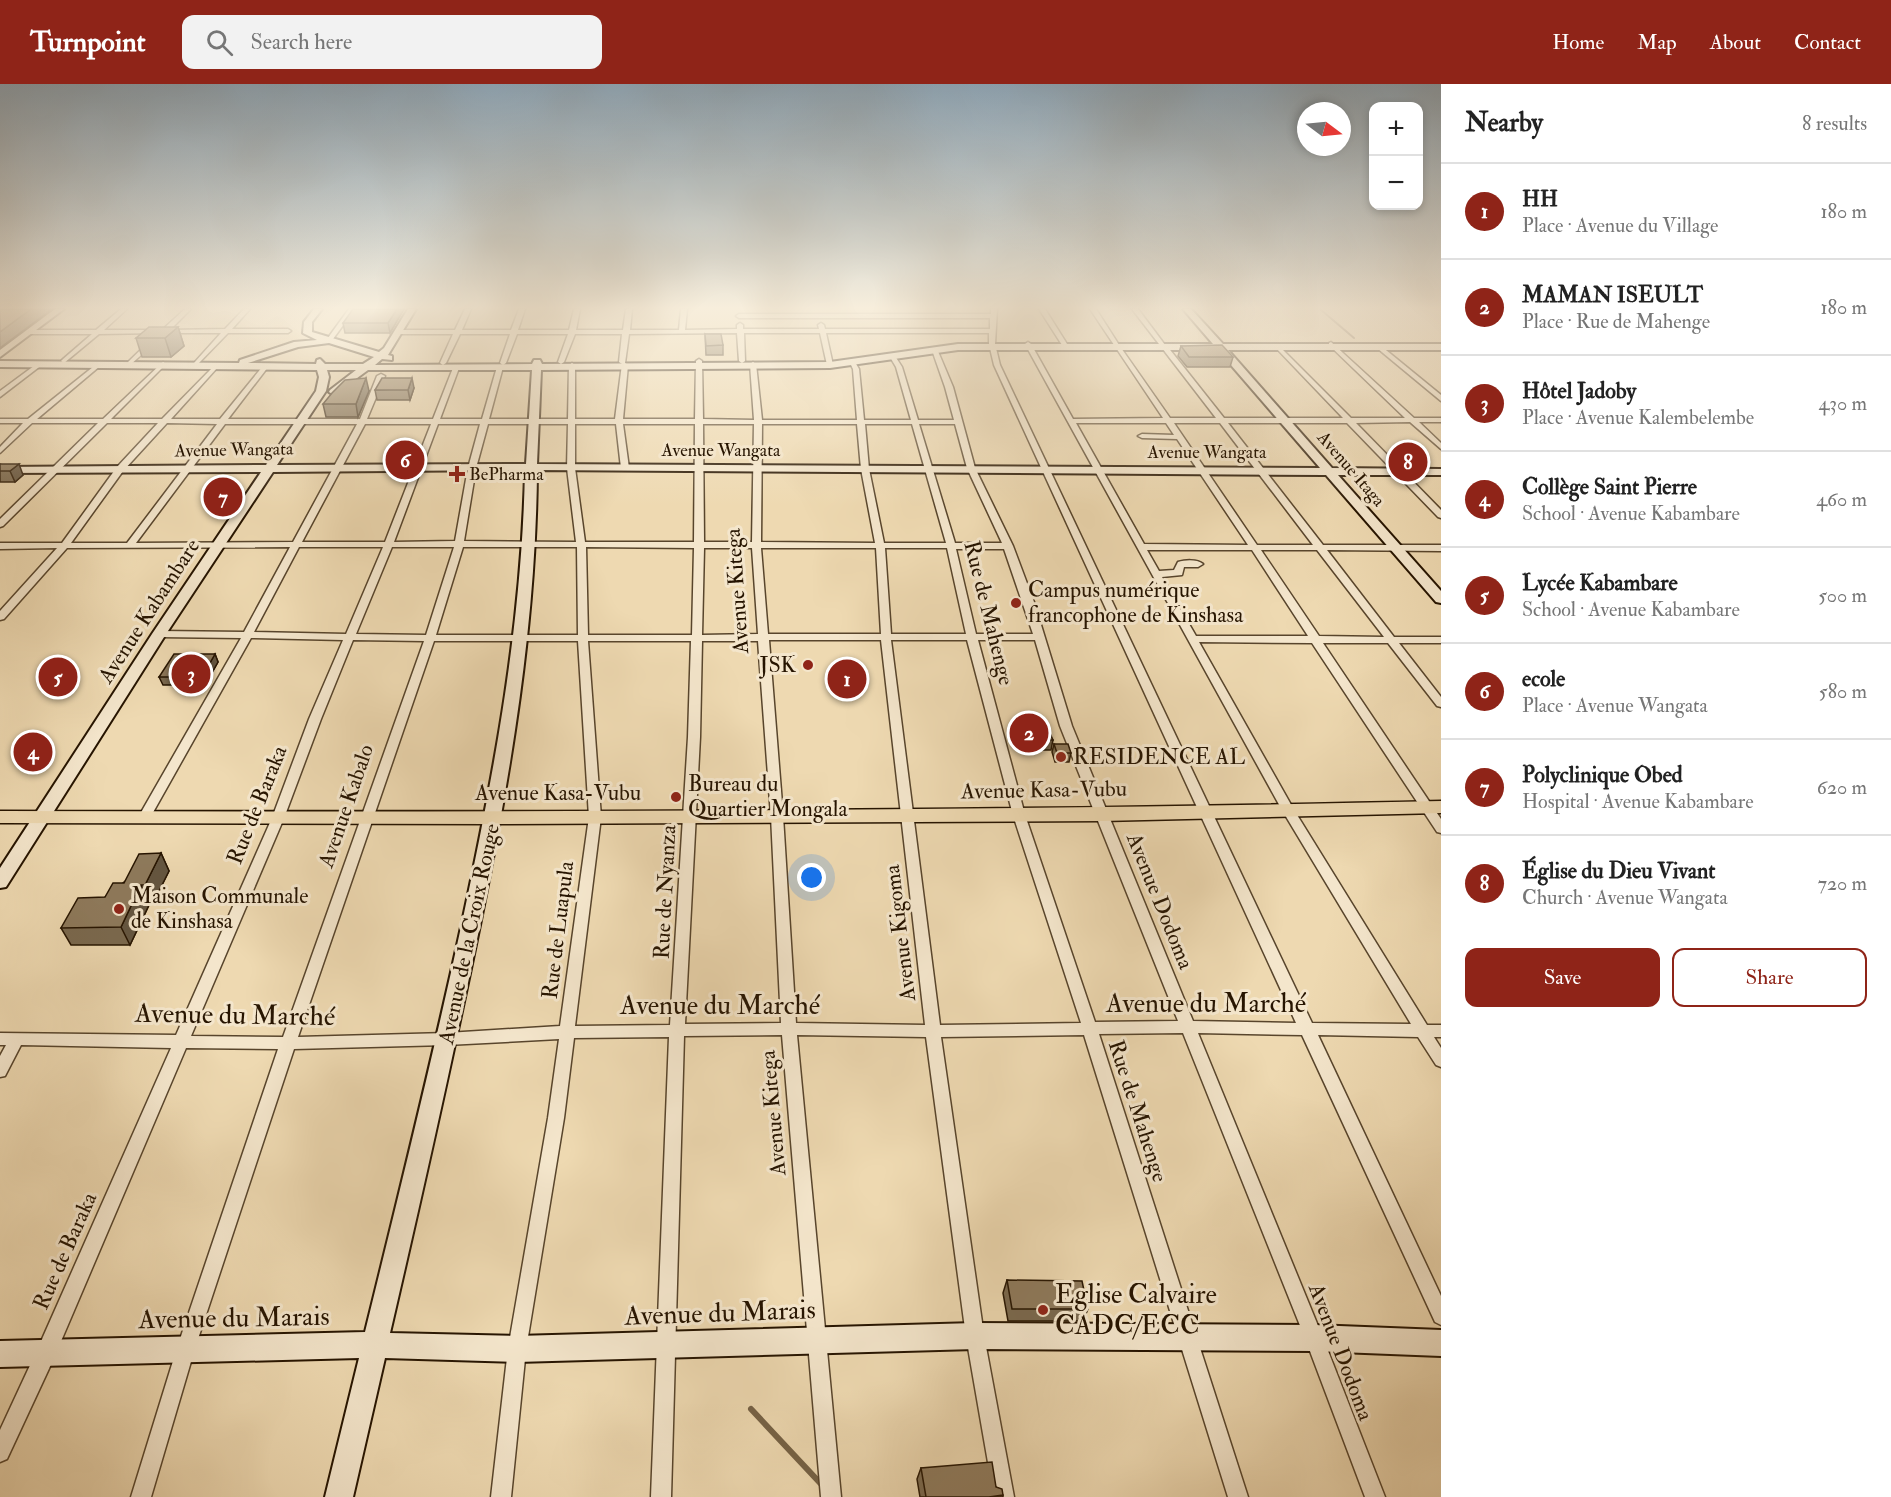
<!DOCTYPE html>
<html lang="en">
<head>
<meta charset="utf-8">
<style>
	:root { --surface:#fff; --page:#f2f2f2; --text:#222; --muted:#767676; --line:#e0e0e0; --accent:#8f2418 }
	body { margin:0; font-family:"IM FELL Double Pica",serif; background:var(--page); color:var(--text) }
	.controls { position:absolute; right:18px; top:18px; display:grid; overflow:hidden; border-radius:12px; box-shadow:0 3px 9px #0003 }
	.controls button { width:54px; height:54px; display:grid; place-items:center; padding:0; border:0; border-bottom:2px solid var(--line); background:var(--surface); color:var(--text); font:30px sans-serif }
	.compass { position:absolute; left:1297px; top:18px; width:54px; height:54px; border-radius:50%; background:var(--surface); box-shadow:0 3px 9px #0003; rotate:106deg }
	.you { position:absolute; left:812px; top:794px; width:21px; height:21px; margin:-15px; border:4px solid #fff; border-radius:50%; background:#1a73e8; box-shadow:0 0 0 9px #1a73e833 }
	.badge { display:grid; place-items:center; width:39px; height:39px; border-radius:50%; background:var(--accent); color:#fff; font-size:20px; font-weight:700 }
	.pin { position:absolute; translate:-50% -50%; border:3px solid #fff; box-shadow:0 2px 6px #0006 }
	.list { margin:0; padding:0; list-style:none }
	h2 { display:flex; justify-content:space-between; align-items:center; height:78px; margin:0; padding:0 24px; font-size:26px }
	h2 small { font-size:20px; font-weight:400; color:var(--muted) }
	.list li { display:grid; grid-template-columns:39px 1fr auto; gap:18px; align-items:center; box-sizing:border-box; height:96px; padding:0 24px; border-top:2px solid var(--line) }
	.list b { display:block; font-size:22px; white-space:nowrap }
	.list p { margin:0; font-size:20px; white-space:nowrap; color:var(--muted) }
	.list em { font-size:20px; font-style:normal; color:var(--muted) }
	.actions { display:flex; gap:12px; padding:18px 24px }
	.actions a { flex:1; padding:14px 0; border:2px solid var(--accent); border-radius:12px; text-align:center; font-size:21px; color:var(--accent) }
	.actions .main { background:var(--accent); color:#fff }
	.icon { flex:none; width:33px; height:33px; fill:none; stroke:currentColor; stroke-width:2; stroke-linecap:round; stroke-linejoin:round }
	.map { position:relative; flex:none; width:1441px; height:1413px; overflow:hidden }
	header { display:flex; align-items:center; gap:36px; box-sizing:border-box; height:84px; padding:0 30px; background:var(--accent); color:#fff }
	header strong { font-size:28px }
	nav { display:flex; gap:33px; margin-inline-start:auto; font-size:21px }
	.search { width:420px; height:54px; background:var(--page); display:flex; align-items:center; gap:15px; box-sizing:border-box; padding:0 21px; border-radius:12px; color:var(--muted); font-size:22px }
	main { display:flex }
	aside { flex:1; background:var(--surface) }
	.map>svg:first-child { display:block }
</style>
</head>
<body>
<header>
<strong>Turnpoint</strong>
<div class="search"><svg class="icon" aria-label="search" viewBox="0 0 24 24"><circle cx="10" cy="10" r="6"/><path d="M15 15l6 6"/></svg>Search here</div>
<nav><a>Home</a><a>Map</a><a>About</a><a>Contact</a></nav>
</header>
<main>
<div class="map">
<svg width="1441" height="1413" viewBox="0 0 1441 1413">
	<rect width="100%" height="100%" fill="#eed9b1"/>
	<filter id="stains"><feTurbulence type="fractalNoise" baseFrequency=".00333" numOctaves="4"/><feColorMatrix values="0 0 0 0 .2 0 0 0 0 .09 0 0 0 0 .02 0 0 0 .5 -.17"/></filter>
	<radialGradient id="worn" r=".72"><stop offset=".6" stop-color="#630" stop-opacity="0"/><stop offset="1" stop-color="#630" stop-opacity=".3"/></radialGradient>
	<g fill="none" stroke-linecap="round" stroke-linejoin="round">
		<path stroke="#756246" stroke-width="2" d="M1320,225L1354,254"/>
		<path stroke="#756246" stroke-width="6" d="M751,1325L822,1401"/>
		<g stroke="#58452c" stroke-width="3">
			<g id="street">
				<path d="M121,225H127L104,246H162L185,225H191L170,246L225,245L244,225H250L232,245H288L291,247L288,249H228L196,282L194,281V279L221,249H166L130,281L128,280V278L158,249L99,250L64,279L61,277L62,276L92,250H30L27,248L30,246H96Z"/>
				<path d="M349,225H355L330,259H326L325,258Z"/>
				<path d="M465,225H471L462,246H511L519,225H525L518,246H569L574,225H580L576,246H623L626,225H632L630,246H679L681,225H687L685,246L737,245V241L740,239L743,241V245H819L818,241L821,239L824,241L825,245H990V234H739L736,232L739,230H991V225H997L995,260L1000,281L1312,939L1411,940L1282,726L1025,260L1028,258L1031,260L1073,335L1163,334L1090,225H1096L1119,261L1170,334H1216L1132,225H1138L1165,261L1167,262L1224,334H1343L1276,264L1275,263L1278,261L1351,334H1405L1329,261V259L1331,258L1414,334H1441V338H1419L1441,359V365L1410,338L1356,339L1441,426V434L1438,433L1347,339H1228L1323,461H1441V467L1327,466L1394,553H1441V559H1399L1441,613V623L1437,622L1388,559H1323L1441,735V749L1437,748L1312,559L1199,558L1294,726L1427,941H1441V953H1434L1441,964V983L1436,981L1418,953L1318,951L1441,1212V1241L1435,1238L1302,951L1198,949L1323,1254L1385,1413H1365L1305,1254L1183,949L1099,950L1248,1413H1228L1084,951L941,953L984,1252L1014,1413H994L966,1252L926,953L797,951L841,1413H821L782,951L684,952L671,1413H651L669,953L574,954L564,1034L526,1265L511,1413H491L508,1265L548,1034L559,955L447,961L294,965L195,1264L151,1413H131L177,1264L278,965L186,964L53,1276L7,1375L0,1378V1346L39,1262L171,964L21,961L5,992L0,993V972L6,961H0V949L176,951L272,734L309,635L343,556L251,554L151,732L149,735H141L139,732L241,554L159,553L154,550L159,547L244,548L290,463L67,464L4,535L0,536V527L57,464L0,465V459H62L117,383L158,339H107L3,442L0,443V435L98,339H32L0,369V363L23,339H0V335H28L98,279L100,280V282L37,335H103L163,278L166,280L111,335H162L215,281L217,282V284L171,335H220L263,282L265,281L268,283L228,335H360L377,292L381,290L385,292L367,335H433L453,284L456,282L459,284L440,335H482L497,283L500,281L503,283L489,335H568L569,281L572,279L575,281V335H615L622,280L619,278L622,250H575L564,278L561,280L558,278L568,250H517L506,279L503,281L500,279L510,250H460L446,279L443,281L440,279L453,250H398L395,248L398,246H455ZM737,249L739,277L742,279L745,277L744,249H820L827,281L830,283L833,281L826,249H989V260L994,281L1296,939L1193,937L1072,642L1034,518L1013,462L975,384L953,303L937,265L932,266L945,303L954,336H918L902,283L895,272L893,271L890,273L896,283L911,336H864L859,285L855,278L853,277L850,279L853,285L857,336H762L756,280L753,278L750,280L754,336L703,335L702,277L699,275L696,277L695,335H623L628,281L625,279L629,250ZM167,339L217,340L127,459H71L123,387ZM1076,339H1166L1174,351L1142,350L1138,352L1142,354L1177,355L1248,461L1144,460ZM1174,339H1220L1313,461H1257ZM225,340H357L293,458L136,459ZM365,340H431L385,458H302ZM438,340H480L468,384L455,457L394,458ZM488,340H568L567,384L576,458L464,457L476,384ZM575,340H616L621,384L625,386L629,384L623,340H695L694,458H585L575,384ZM703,340H754L752,458H704ZM762,340H857L861,385L875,459L761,458ZM865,340H912L946,459H884L869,385ZM919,340H955L967,384L1002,459H955ZM299,463H383L346,550L254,548ZM392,463H454L426,551L356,550ZM463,463H577L578,551H436ZM586,463L694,464L692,551H588ZM704,464H752L758,550L702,551ZM761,464H876L881,550H768ZM885,464H947L966,550H891ZM956,465H1004L1033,550H976ZM1147,466H1252L1308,552H1196L1162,493L1182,491L1184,483H1198L1203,480C1197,475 1185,476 1178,478L1174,486L1159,487ZM1261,466H1317L1384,553L1319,552ZM353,556L424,557L283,953L191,952L284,734L321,635ZM769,556H881L925,941L796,939L783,732ZM891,556H967L1013,731L1081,939L940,941ZM978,556H1035L1060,642L1178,937L1095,938L1025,731ZM434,557H578L589,733L560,942L447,949L298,953ZM588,557H691L688,653L670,941L575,942L601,733ZM702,557H758L771,732L781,939L685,940L700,653Z"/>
				<path d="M1039,225H1045L1067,260L1066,261H1062Z"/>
				<path d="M1377,262H1381L1441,311V317L1377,264Z"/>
				<path d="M38,279L43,280L0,313V307Z"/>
			</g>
		</g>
		<g stroke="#261400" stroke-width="4">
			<g id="secondary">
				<path d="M55,225H64L0,273V266Z"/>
				<path d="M314,225H322L312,238V248L379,268L384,264L408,225H416L388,271L392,272V276L382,275L375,281L532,280L534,276H540L542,280L830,278L958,260H1213L1183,225H1191L1223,260H1441V266H1228L1332,384L1441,385V391H1338L1441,507V519L1436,518L1326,391L537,386C536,540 511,686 481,836C453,974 422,1111 390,1249L517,1252L975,1239L1314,1241L1441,1246V1272L1314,1267L975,1265L517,1278L385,1274L353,1413H325L359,1274L0,1283V1257L365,1248C399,1110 433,973 463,834C495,684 522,540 525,386L273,388L166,550L6,803L0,804V784L152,550L261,388L0,389V383L266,381L316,307L319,293L317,286L0,283V277L239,279L240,276L294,258L317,256L303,249L304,238ZM329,259L374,273L363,280H325L320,275L317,276L316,280L248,279L298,263ZM958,266H1218L1320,384L537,380L541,286L830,284ZM327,286H356L330,306L329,308L334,311L368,286H532L526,380L277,381L326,307L329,293Z"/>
			</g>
		</g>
		<g stroke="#261400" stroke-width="3">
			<path id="primary" d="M1441,717V729L1102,737L493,740L0,739V727C480,728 961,728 1441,717Z"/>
		</g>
		<use href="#street" fill="#f4e6cc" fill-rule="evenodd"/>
		<use href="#secondary" fill="#f4e6cc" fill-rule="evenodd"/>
		<use href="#primary" fill="#eed9b1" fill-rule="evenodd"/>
	</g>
	<g fill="#7a694f" stroke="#261400" stroke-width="1.5">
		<path d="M404,225L390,249H345L343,239Z"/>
		<path d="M178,243L184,262L171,273H142L136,254Z"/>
		<path d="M705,250L723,261V271H706Z"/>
		<path d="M1181,262L1233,273L1230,283H1187L1178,272Z"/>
		<path d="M414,304L410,316H377L375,306Z"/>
		<path d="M369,307L358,333H326L323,320Z"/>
		<path d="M0,380L23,391L15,398H0Z"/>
		<path d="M215,570L218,578L205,601H163L159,593Z"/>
		<path d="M1017,635L1053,656L1051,666H1025L1014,660L1015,646Z"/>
		<path d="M1054,660L1071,669L1069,678H1055L1052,668Z"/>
		<path d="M161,769L169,787L153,819H150L130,861H71L61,844L105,813Z"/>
		<path d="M1007,1196L1088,1225L1083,1237H1008L1003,1209Z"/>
		<path d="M921,1384L996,1403L1003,1411V1413H920L917,1395Z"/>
	</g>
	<g fill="#635540" stroke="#261400" stroke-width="1.5">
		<path d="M31,225H52L0,264V248Z"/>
		<path d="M397,225H404L390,249L388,239Z"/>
		<path d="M178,243L184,262L171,273L165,254Z"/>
		<path d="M366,294L369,307L358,333L356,320Z"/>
		<path d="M412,294L414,304L410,316L408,306Z"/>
		<path d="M19,380L23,391L15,398L10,387Z"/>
		<path d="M215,570L218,578L205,601L202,593Z"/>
		<path d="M161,769L169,787L153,819L145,801Z"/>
		<path d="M141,801L150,819L130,861L121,843Z"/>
	</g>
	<g fill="#8e7a5c" stroke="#261400" stroke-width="1.5">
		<path d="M0,225H31L0,248Z"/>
		<path d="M353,225H397L388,239H343Z"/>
		<path d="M149,243H178L165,254H136Z"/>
		<path d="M705,250H721L723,261L706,262Z"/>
		<path d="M1222,261L1233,273H1189L1181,262Z"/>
		<path d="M366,294L356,320H323L332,309L345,296Z"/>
		<path d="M382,294H412L408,306H375Z"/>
		<path d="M0,380H19L10,387H0Z"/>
		<path d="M174,570H215L202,593H159Z"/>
		<path d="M1043,634L1053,656H1027L1016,650L1017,635Z"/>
		<path d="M1054,660H1068L1071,669H1057Z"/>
		<path d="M161,769L145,801H141L121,843L61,844L78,814L105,813L113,799H124L139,770Z"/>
		<path d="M1007,1196L1082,1197L1088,1225H1012Z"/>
		<path d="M992,1378L996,1403L1002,1405L1003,1411L989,1413H926L921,1384Z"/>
	</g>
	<linearGradient id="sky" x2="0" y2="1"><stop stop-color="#8fa8ba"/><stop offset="0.53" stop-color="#f7eedc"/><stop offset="1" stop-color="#f7eedc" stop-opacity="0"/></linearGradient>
	<rect width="1441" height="422" fill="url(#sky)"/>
	<g fill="#8f2418" stroke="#f4e6cc" stroke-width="2">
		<path d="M454 381h6v6h6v6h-6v6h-6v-6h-6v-6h6z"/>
		<circle cx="1016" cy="519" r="6"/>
		<circle cx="808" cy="581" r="6"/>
		<circle cx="1061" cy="673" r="6"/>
		<circle cx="676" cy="713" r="6"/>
		<circle cx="119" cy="825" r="6"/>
		<circle cx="1043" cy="1226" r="6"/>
	</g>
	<g text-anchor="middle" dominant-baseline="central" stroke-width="6" stroke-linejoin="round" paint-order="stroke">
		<g font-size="18" fill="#261400" stroke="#f4e6cc">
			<text transform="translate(234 366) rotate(-1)">Avenue Wangata</text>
			<text x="721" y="366">Avenue Wangata</text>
			<text x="1207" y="368">Avenue Wangata</text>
			<text transform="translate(1351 385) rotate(49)">Avenue Itaga</text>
		</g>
		<g font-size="18" fill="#261400" stroke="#f4e6cc" text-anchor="start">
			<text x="469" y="390">BePharma</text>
		</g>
		<g font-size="22" fill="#261400" stroke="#f4e6cc" text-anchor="start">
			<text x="1028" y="506">Campus numérique<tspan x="1028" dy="25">francophone de Kinshasa</tspan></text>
			<text x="796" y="581" text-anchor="end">JSK</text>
			<text x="1073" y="673">RESIDENCE AL</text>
			<text x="688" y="700">Bureau du<tspan x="688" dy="25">Quartier Mongala</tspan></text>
			<text x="131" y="812">Maison Communale<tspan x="131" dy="25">de Kinshasa</tspan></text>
		</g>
		<g font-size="22" fill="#261400" stroke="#f4e6cc">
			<text transform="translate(737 507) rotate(-94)">Avenue Kitega</text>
			<text transform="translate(149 527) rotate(-57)">Avenue Kabambare</text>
			<text transform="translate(989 529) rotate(76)">Rue de Mahenge</text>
			<text transform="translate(1044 706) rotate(-1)">Avenue Kasa-Vubu</text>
			<text x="558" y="709">Avenue Kasa-Vubu</text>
			<text transform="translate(257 721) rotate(-68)">Rue de Baraka</text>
			<text transform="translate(346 722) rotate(-71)">Avenue Kabalo</text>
			<text transform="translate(665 808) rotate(-87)">Rue de Nyanza</text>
			<text transform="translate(1160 817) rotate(68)">Avenue Dodoma</text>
			<text transform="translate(558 846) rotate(-83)">Rue de Luapula</text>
			<text transform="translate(900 849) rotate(-97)">Avenue Kigoma</text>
			<text transform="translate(469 850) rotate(-78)">Avenue de la Croix Rouge</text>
			<text transform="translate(1138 1027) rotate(72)">Rue de Mahenge</text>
			<text transform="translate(773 1029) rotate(-95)">Avenue Kitega</text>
			<text transform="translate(65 1167) rotate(-66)">Rue de Baraka</text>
			<text transform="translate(1341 1268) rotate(69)">Avenue Dodoma</text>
		</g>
		<g font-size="27" fill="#261400" stroke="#f4e6cc">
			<text x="1206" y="919">Avenue du Marché</text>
			<text x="720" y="921">Avenue du Marché</text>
			<text transform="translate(235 931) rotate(1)">Avenue du Marché</text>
			<text transform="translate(720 1229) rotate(-2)">Avenue du Marais</text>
			<text transform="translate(234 1234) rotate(-1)">Avenue du Marais</text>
		</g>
		<g font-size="27" fill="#261400" stroke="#f4e6cc" text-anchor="start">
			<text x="1055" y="1210">Eglise Calvaire<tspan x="1055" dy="31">CADC/ECC</tspan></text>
		</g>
	</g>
	<rect width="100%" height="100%" filter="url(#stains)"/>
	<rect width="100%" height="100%" fill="url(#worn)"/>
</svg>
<div class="controls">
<button>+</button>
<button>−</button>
</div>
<svg class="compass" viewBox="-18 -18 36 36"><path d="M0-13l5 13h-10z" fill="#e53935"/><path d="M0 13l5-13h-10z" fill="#767676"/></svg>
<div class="you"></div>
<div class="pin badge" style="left:847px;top:595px">1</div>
<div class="pin badge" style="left:1029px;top:649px">2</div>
<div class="pin badge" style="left:191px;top:590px">3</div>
<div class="pin badge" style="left:33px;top:668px">4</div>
<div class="pin badge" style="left:58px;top:593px">5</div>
<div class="pin badge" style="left:405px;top:376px">6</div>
<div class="pin badge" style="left:223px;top:413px">7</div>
<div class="pin badge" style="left:1408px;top:378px">8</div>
</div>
<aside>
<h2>Nearby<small>8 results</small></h2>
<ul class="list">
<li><span class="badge">1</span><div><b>HH</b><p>Place · Avenue du Village</p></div><em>180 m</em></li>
<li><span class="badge">2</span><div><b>MAMAN ISEULT</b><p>Place · Rue de Mahenge</p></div><em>180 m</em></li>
<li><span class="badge">3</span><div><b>Hôtel Jadoby</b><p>Place · Avenue Kalembelembe</p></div><em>430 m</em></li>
<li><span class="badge">4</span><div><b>Collège Saint Pierre</b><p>School · Avenue Kabambare</p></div><em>460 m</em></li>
<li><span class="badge">5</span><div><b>Lycée Kabambare</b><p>School · Avenue Kabambare</p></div><em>500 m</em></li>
<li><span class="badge">6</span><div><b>ecole</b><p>Place · Avenue Wangata</p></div><em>580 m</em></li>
<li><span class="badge">7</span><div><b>Polyclinique Obed</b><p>Hospital · Avenue Kabambare</p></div><em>620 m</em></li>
<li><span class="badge">8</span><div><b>Église du Dieu Vivant</b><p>Church · Avenue Wangata</p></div><em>720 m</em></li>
</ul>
<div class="actions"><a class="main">Save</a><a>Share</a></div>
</aside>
</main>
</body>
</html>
